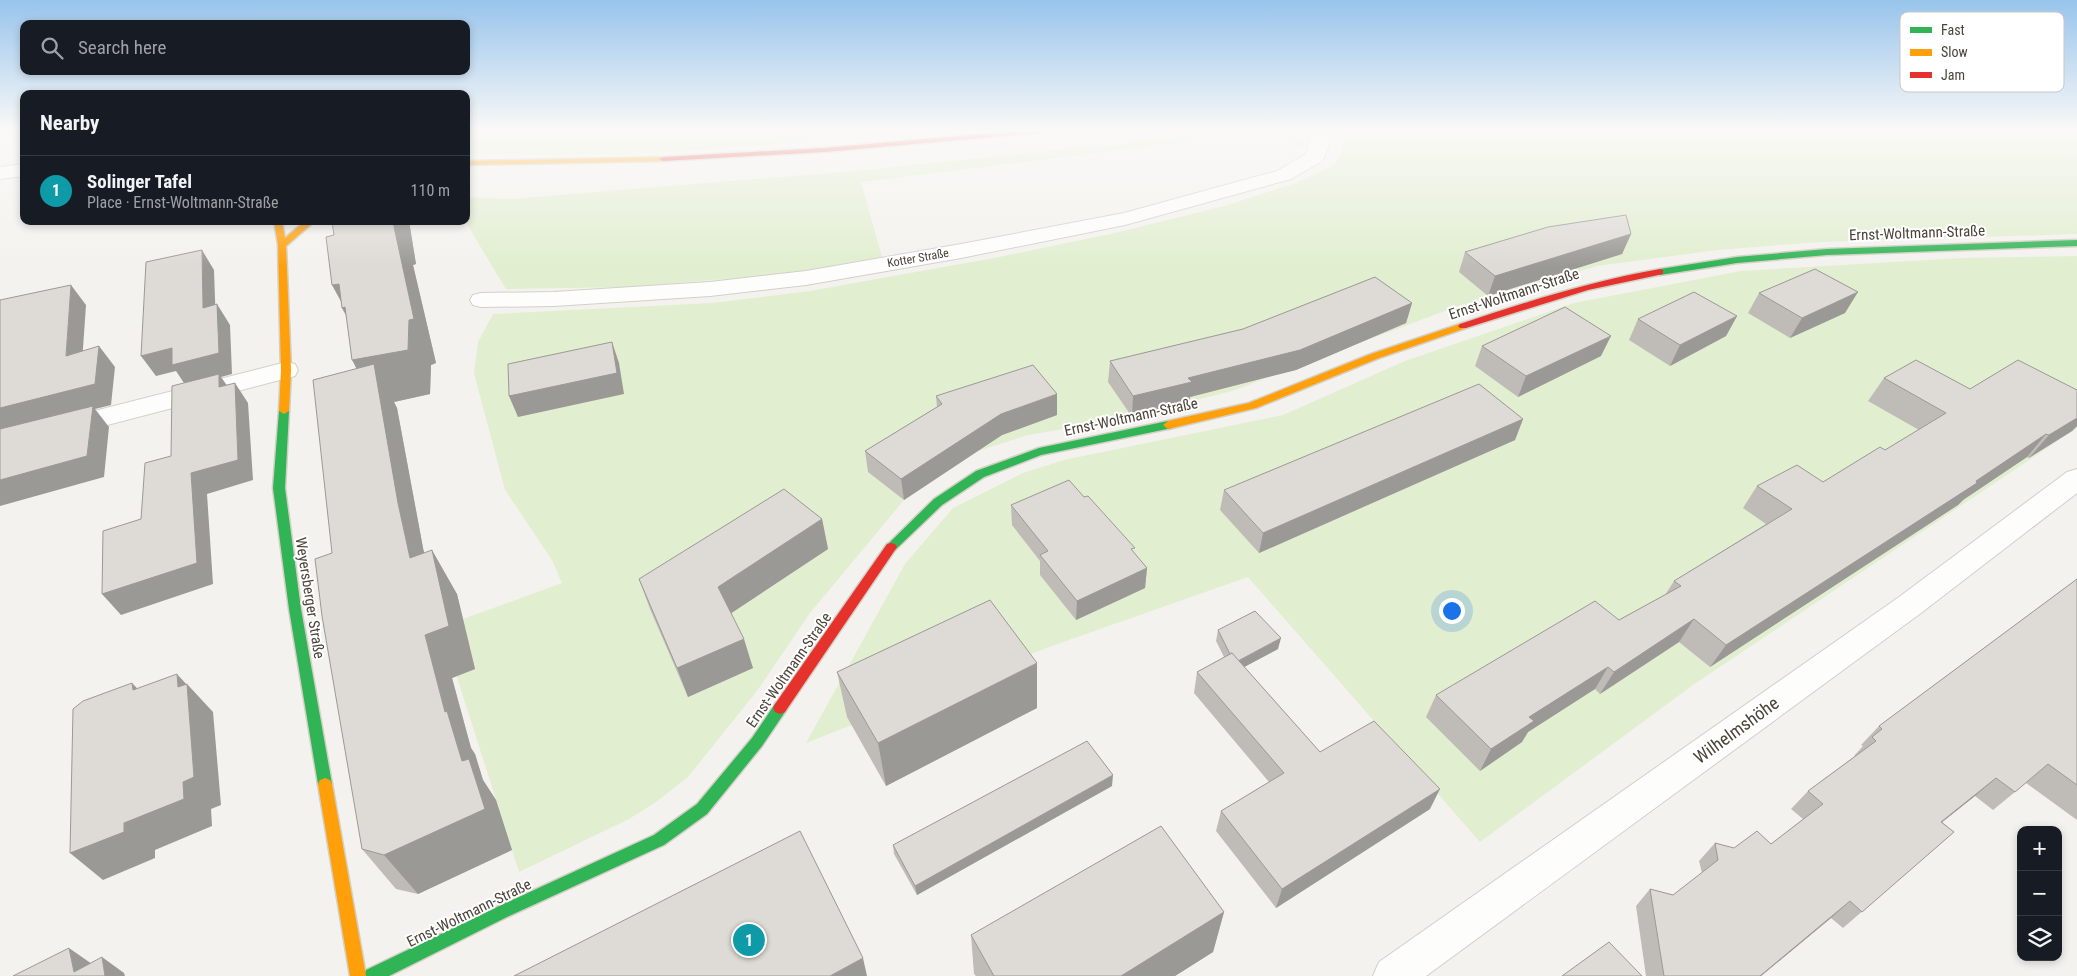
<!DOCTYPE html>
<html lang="en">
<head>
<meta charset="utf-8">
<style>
	:root { --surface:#171b24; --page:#242831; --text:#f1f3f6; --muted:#9ea1a6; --line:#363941; --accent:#8c9099 }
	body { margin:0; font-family:"Roboto Condensed",sans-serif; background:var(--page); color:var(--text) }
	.controls { position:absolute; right:15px; bottom:15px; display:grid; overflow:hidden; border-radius:10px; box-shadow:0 2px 8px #0003 }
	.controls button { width:45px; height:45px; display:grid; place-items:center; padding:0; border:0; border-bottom:1px solid var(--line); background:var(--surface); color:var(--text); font:25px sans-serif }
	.you { position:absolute; left:1451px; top:610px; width:18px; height:18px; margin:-12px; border:4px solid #fff; border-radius:50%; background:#1a73e8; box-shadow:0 0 0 8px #1a73e833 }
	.badge { display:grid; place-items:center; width:32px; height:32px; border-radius:50%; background:var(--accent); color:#fff; font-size:16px; font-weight:700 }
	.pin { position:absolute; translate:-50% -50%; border:2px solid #fff; box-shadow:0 1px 5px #0006 }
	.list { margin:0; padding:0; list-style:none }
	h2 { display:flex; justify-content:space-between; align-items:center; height:65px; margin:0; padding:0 20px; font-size:21px }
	h2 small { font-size:16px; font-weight:400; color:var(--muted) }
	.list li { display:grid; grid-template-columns:32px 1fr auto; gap:15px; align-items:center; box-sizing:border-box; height:70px; padding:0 20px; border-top:1px solid var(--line) }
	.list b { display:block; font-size:19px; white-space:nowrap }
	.list p { margin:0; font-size:16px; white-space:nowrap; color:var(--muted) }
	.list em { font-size:16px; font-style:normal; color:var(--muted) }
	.icon { flex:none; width:28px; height:28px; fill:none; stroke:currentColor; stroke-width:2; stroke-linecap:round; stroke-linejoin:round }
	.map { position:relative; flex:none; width:2077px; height:976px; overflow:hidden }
	.search { position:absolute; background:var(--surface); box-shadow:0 2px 8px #0003; left:20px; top:20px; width:450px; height:55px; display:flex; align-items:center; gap:12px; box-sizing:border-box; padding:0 18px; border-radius:10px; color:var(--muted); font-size:19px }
	.panel { position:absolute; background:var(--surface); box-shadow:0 2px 8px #0003; left:20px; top:90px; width:450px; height:135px; border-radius:10px }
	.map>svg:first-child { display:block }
</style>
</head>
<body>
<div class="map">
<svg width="2077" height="976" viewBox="0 0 2077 976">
	<rect width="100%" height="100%" fill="#f4f2ee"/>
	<g fill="#e1eecf">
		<path d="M466,131H909C840,138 770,145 701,150C623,156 544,155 466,153Z"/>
		<path d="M1245,131H1292L1304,141L1303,149L1276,131L861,182L882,257L791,273L736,278L629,287L506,289L465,221L466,197L512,199L853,171Z"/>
		<path d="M1342,131H2077V234L1819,242L1718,250L1597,266L1458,306L1235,390L1132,417L1028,435L975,452L904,500L810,613L757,691L688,777L656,802L629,819L519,872L441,627L562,583L552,560L505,490L474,373L478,342L493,314L712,303L810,291L994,258L1115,233L1228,205L1296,183L1332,166L1342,155Z"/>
		<path d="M2077,256V428L1693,685L1480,842L1248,577L1049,647L806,743L905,564L953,508L1023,473L1064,460L1283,415L1405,361L1574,303L1741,271L1962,258Z"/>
	</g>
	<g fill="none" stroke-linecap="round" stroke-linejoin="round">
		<g stroke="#d2d0cb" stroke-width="2">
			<g id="street">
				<path d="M1312,131H1330C1330,142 1328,152 1322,161L1291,179L1125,225L961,258L806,285L710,296L554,306L481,307L473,305L470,300L473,295L481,293L554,292L710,282L806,271L961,244L1124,213L1277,171L1306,154Z"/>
				<path d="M24,164V176L0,179V167Z"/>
				<path d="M286,362L295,364L298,370L295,376L0,453V435Z"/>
				<path d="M2077,469V493L1921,613L1426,976H1373L1379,962L1899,597L2067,472Z"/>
			</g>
		</g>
		<g stroke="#d3cfc5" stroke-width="3">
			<g id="fast">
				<path d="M2077,240V246L1827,255L1737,263L1660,275L1655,272L1660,269L1737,257L1827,249Z"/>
				<path d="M284,408L289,411L285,488L301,609L332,784L330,788L325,790L320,788L318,784L289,609L273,488L279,411Z"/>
				<path d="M1168,421L1172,422L1173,425L1172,428L1041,455L984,477L942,505L895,550H887L885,547L934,499L976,471L1039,448Z"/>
				<path d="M780,702L785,704L787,708L785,712L762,746L707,814L664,845L507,917L389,976H364L366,970L497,907L654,835L697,804L752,738L775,704Z"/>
			</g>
		</g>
		<g stroke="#d3cfc5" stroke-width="3">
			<g id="slow">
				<path d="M663,157L667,159L666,161L466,165V161Z"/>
				<path d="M274,221H282L285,238L305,221H315L286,246L291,370L289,411L284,414L279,411L281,370L278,245Z"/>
				<path d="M1463,323L1466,324L1468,326L1466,328L1379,358L1256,408L1168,429L1163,425L1168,421L1249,403L1371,354Z"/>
				<path d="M325,778L330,780L332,784L366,976H350L318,784L320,780Z"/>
			</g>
		</g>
		<g stroke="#d3cfc5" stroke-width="3">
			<g id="jam">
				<path d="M1014,131H1042L1038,133L824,152L663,161L659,159L663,157L824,148Z"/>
				<path d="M1660,269L1663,270V274L1588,290L1466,328H1460L1458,326L1460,324C1526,302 1591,281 1660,269Z"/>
				<path d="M891,543L895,544L897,547L895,550L785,712L780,714L775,712L773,708L775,704L887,544Z"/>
			</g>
		</g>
		<use href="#street" fill="#fdfdfc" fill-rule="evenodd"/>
		<use href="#fast" fill="#30b455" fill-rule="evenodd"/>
		<use href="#slow" fill="#ff9f0a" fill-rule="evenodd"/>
		<use href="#jam" fill="#e5322d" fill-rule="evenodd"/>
	</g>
	<g fill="#bfbcb8">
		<path d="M332,221H409L416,264L413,265L436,363L431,365L430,394L394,402L397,408L424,553L457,594L475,669L452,678L471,748L475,754L483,780L496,800L512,850L418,894L396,889L362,849L332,553L356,368L346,315L342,308Z"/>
		<path d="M1631,234L1622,254L1488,296L1459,272L1465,252Z"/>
		<path d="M1759,293L1845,313L1790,338L1748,313Z"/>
		<path d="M1412,303L1406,323L1296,370L1190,397L1189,403L1132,417L1108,382L1110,361Z"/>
		<path d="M1737,316L1726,336L1670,366L1629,340L1638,319Z"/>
		<path d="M1482,346L1601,356L1518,397L1475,366Z"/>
		<path d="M1884,378L1970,389L2077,390V426L2072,431L2029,458L2027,457L1963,500L1958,505L1710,667L1679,642L1600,694L1595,689L1528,732L1522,742L1480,771L1426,717L1436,695L1619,620L1665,595L1674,581L1766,524L1743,508L1757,486L1823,482L1885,450L1919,430L1868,401Z"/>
		<path d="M936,396L1057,415L1002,435L904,500L868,472L865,451L937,407Z"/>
		<path d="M1523,419L1515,440L1259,553L1220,510L1224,490Z"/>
		<path d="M1011,505L1134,553L1147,568L1145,588L1076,620L1040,575V561L1012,525Z"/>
		<path d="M822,519L828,549L731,613L753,668L688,697L650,609L639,579Z"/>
		<path d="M2077,579V820L2026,783L1993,810L1975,796L1942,822L1954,832L1843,928L1831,918L1761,976H1646L1636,906L1650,889L1673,895L1702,873L1699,861L1715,843L1734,848L1771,844L1803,819L1791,809L1808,791L1855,756H1854L1863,746L1861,745L1879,726Z"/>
		<path d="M1218,630L1278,649L1244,667L1320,752L1430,809L1276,908L1216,831L1221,811L1269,782L1194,693L1197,672L1224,657L1216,641Z"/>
		<path d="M837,672L1037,708L886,786L847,717Z"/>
		<path d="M1112,786L917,895L894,854L893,845Z"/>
		<path d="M1224,912L1213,952L1175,976H976L974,974L971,935Z"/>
	</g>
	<g fill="#9b9996">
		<path d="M394,221H409L416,264L413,265L436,363L431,365L430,394L394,402L397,408L423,548L436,602L410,558L376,405L352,360L409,320L393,222Z"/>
		<path d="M1631,234L1622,254L1488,296L1495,276Z"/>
		<path d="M202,250L214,270L216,328L203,308Z"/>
		<path d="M339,284L366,352L342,308L344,307L332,285Z"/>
		<path d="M71,285L86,305L81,377L66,356Z"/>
		<path d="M1858,292L1845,313L1790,338L1802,318Z"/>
		<path d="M1412,303L1406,323L1296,370L1190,397L1189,403L1132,417L1133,396Z"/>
		<path d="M217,304L230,325L232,374L221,377L233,394L186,386L176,371L156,376L141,356Z"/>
		<path d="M1737,316L1726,336L1670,366L1680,345Z"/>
		<path d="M1611,336L1601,356L1518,397L1526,376Z"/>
		<path d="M612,342L619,363L624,394L518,417L509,396Z"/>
		<path d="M99,346L115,367L111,405L95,409L109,427L104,477L0,506V408Z"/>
		<path d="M235,383L248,403L253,480L207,494L213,584L121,615L102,594L191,473Z"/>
		<path d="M1057,394V415L1002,435L904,500L901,479L1001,414Z"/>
		<path d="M2077,418V426L2072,431L2029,458L2049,435Z"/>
		<path d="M1523,419L1515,440L1259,553L1263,533Z"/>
		<path d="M2046,434L2027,457L1963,500L1958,505L1710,667L1726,645Z"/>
		<path d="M822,519L828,549L727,616L718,587Z"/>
		<path d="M432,550L457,594L475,669L452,678L471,748L475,754L483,780L496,800L512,850L418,894L384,855L462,761L445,712L425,635Z"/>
		<path d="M1147,568L1145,588L1076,620L1077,601Z"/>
		<path d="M1694,619L1679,642L1600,694L1614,672Z"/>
		<path d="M1281,638L1278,649L1233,673L1235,663Z"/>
		<path d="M744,639L753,668L688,697L677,668Z"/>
		<path d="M1037,663V708L886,786L878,743Z"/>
		<path d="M1608,667L1595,689L1528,732L1522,742L1480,771L1491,749L1529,717Z"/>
		<path d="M177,674L187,685V684L213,712L221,805L211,809L212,826L155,850V858L103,880L70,853L124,823L178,687Z"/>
		<path d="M132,683L160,712L133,690Z"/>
		<path d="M1113,775L1112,786L917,895L915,886Z"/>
		<path d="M1996,778L1975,796L1921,839L1941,822Z"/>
		<path d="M1440,789L1430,809L1276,908L1282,889Z"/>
		<path d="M1850,901L1831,918L1761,976H1760Z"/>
		<path d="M1224,912L1213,952L1175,976H1121Z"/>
		<path d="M69,948L92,964L74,972Z"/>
		<path d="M102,957L124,973L125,976H105Z"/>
		<path d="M863,958L867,976H830Z"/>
	</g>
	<g fill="#dedbd6" stroke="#9b9996">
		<path d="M1626,215L1631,234L1495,276L1465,252L1548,227Z"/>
		<path d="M332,221H394L393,222L414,319L409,320L408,350L352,360L345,307L342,308L339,284L332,285L326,237L334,235Z"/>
		<path d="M202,250L203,308L217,304L219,353L172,365V348L141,356L146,262Z"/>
		<path d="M1815,269L1858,292L1802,318L1759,293Z"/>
		<path d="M1375,277L1412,303L1300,350L1188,378L1192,382L1133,396L1110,361L1243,329Z"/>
		<path d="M71,285L66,356L99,346L95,384L0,408V300Z"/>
		<path d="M1694,292L1737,316L1680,345L1638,319Z"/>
		<path d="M1565,307L1611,336L1526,376L1482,346Z"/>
		<path d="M612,342L617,373L509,396L508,364Z"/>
		<path d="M1916,360L1970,389L2018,360L2077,390V418L2049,435L2046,434L1976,481L1977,483L1726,645L1694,619L1614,672L1608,667L1529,717L1534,721L1491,749L1436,695L1595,601L1619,620L1681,586L1674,581L1792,509L1757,486L1797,465L1823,482L1880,447L1885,450L1946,413L1884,378Z"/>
		<path d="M374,364L398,503L410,558L432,550L449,626L425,635L445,712L447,711L462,761L469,759L485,809L384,855L362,849L322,616L315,559L332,553L313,380Z"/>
		<path d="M1033,365L1057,394L1001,414L901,479L865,451L942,404L936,396Z"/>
		<path d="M219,374V387L235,383L238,460L191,473L197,563L102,594L103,531L141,519L145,463L171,456L172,386Z"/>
		<path d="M1479,384L1523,419L1263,533L1224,490Z"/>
		<path d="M93,406L87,456L0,480V429Z"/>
		<path d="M1069,480L1084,497L1088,496L1135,548L1131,549L1147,568L1077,601L1040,555L1048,551L1011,505Z"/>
		<path d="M784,489L822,519L718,587L744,639L677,668L639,579Z"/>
		<path d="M2077,579V785L2048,764L2015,792L1996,778L1941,822L1954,832L1862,912L1850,901L1760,976H1664L1650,889L1673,895L1718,860L1715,843L1734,848L1757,831L1771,844L1823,804L1808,791L1876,741L1872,737L1882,729L1879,726Z"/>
		<path d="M990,600L1037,663L878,743L837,672Z"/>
		<path d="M1255,611L1281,638L1238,661L1232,653L1230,654L1218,630Z"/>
		<path d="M1232,653L1320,752L1374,721L1440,789L1282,889L1221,811L1284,773L1197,672Z"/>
		<path d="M177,674L178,687L187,684L194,777L183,782L184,799L124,823V832L70,853L73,709L83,701L132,683L133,690Z"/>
		<path d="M1087,741L1113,775L915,886L893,845Z"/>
		<path d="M1161,826L1224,912L1121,976H994L971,935Z"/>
		<path d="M800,831L863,958L830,976H514Z"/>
		<path d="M1609,942L1642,976H1562Z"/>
		<path d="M69,948L74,972L102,957L105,976H13Z"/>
	</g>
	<linearGradient id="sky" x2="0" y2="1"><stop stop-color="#98c4ec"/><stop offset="0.49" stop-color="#faf9f7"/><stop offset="1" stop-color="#faf9f7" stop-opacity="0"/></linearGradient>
	<rect width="2077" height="267" fill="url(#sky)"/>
	<g text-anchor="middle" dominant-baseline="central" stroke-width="4" stroke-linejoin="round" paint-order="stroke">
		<g font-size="12" fill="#4b4439" stroke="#fff">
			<text transform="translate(918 258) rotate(-10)">Kotter Straße</text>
		</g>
		<g font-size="15" fill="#4b4439" stroke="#fff">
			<text transform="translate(1917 233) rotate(-2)">Ernst-Woltmann-Straße</text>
			<text transform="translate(1514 294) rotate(-18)">Ernst-Woltmann-Straße</text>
			<text transform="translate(1131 417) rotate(-12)">Ernst-Woltmann-Straße</text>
			<text transform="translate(310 598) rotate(81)">Weyersberger Straße</text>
			<text transform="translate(789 670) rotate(-55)">Ernst-Woltmann-Straße</text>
			<text transform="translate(469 913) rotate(-26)">Ernst-Woltmann-Straße</text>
		</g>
		<g font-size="18" fill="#4b4439" stroke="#fff">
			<text transform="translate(1736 730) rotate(-36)">Wilhelmshöhe</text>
		</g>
	</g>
	<rect x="1900" y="12" width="164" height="80" rx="8" fill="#fff" stroke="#c9c7c4" stroke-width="1"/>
	<rect x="1910" y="27" width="22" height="6" fill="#30b455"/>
	<rect x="1910" y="49" width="22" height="7" fill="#ff9f0a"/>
	<rect x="1910" y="72" width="22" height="6" fill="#e5322d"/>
	<g font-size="14" fill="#4b4439">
		<text x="1941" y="35">Fast</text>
		<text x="1941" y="57">Slow</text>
		<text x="1941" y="80">Jam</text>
	</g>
</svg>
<div class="controls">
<button>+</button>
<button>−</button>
<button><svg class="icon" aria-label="layers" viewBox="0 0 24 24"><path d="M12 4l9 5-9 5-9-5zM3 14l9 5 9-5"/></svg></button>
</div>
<div class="you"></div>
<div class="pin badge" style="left:749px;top:940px;background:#0f9aa8">1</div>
<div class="search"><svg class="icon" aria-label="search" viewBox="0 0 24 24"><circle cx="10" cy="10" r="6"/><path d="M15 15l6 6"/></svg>Search here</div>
<section class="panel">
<h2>Nearby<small></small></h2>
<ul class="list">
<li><span class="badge" style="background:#0f9aa8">1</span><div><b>Solinger Tafel</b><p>Place · Ernst-Woltmann-Straße</p></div><em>110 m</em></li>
</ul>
</section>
</div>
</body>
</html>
